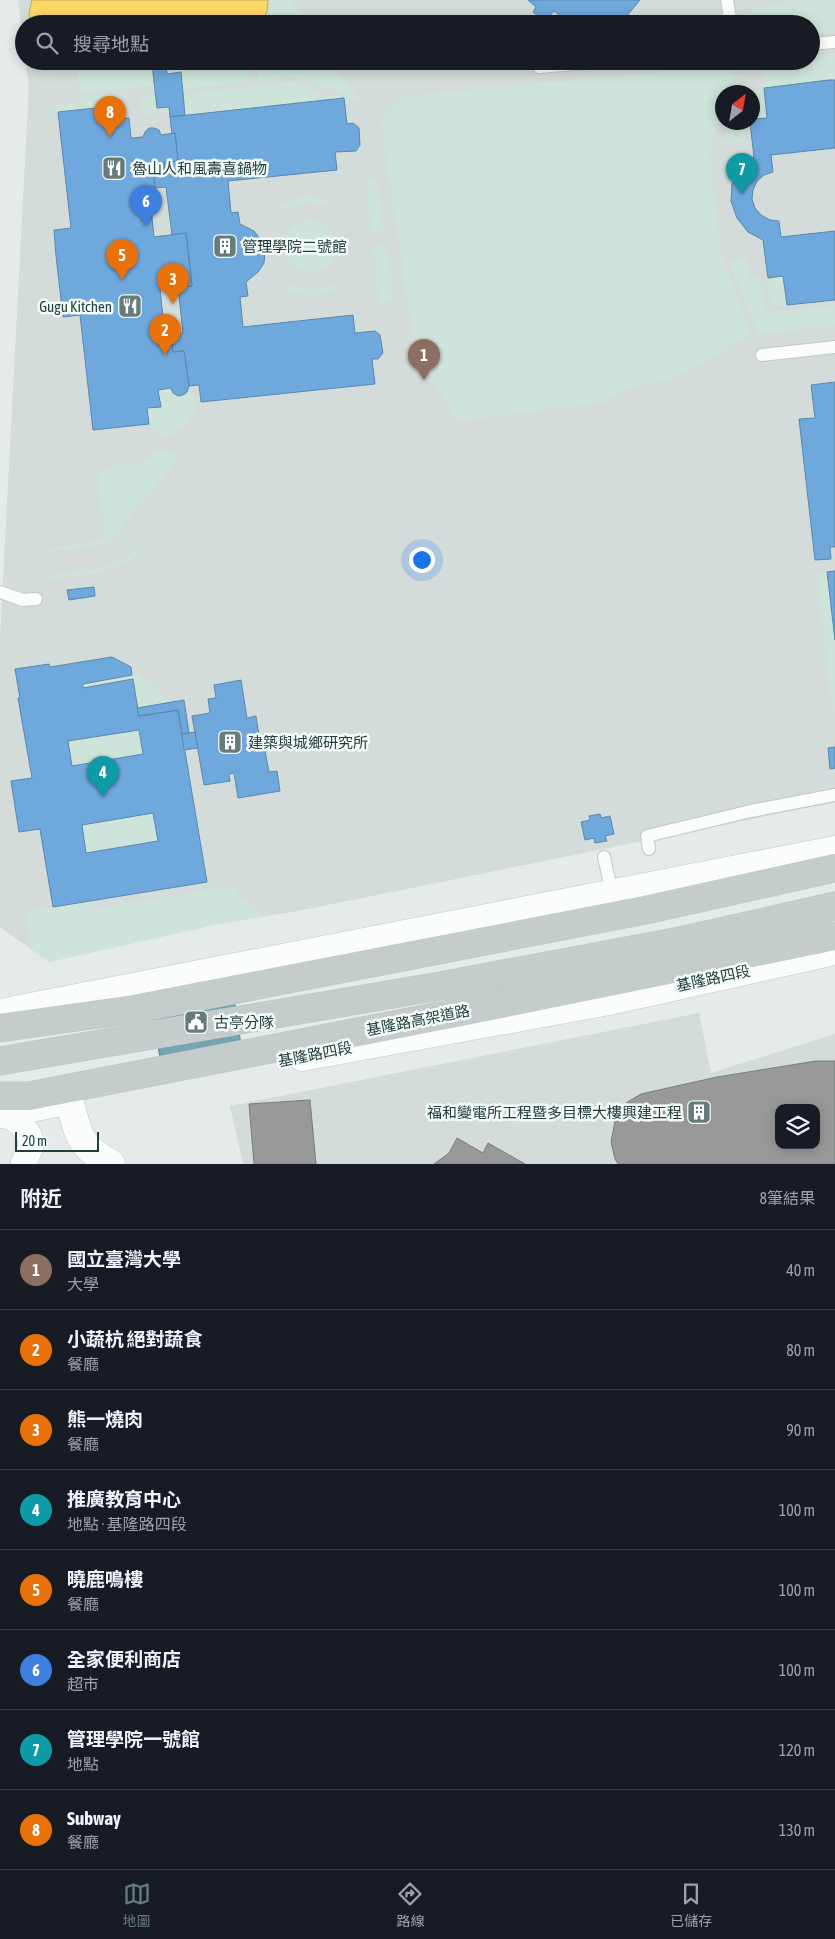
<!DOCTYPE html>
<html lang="zh-TW">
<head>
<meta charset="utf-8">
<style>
	:root { --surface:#171b24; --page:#242831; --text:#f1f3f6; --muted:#9ea1a6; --line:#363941; --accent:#667b7a }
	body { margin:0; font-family:"Asap Condensed","Noto Sans TC",sans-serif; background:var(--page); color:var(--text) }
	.controls { position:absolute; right:15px; bottom:15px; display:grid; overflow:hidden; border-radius:10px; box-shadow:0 2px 12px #0003 }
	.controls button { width:45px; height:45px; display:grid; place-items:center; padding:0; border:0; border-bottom:1px solid var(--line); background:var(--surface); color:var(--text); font:25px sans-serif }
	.compass { position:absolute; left:715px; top:85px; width:45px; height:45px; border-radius:50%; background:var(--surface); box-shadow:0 2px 12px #0003; rotate:31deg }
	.scale { position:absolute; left:15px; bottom:12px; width:84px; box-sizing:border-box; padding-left:5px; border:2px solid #223f3d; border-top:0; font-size:14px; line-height:18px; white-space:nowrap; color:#223f3d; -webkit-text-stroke:4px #f4faf8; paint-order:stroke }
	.you { position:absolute; left:421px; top:559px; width:18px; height:18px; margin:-12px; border:4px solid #fff; border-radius:50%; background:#1a73e8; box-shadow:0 0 0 8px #1a73e833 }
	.badge { display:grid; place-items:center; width:32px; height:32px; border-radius:50%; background:var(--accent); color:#fff; font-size:16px; font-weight:700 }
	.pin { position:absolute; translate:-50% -41px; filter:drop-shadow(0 1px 2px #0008) }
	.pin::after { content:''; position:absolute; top:26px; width:18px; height:15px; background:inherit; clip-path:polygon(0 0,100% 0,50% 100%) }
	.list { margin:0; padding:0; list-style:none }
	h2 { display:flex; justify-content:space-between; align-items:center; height:65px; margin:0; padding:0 20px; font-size:21px }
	h2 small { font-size:16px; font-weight:400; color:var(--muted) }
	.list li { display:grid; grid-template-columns:32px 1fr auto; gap:15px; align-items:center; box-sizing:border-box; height:80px; padding:0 20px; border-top:1px solid var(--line) }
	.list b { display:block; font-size:19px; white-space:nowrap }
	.list p { margin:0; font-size:16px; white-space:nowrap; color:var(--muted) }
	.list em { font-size:16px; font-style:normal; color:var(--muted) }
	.icon { flex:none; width:28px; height:28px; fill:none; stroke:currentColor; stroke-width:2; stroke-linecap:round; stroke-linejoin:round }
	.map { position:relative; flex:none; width:835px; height:1164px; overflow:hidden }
	.search { position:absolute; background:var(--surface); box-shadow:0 2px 12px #0003; left:15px; right:15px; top:15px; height:55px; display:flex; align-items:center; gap:12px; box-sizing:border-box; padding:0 18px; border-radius:28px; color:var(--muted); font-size:19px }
	.sheet { height:705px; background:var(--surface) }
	nav { display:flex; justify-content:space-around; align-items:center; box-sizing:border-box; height:70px; border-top:1px solid var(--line); background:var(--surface); font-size:14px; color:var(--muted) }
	nav a { display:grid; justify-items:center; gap:2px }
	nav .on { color:var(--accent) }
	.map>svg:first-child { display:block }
</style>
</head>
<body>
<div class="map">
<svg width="835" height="1164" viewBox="0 0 835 1164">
	<rect width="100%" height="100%" fill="#e5ebea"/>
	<g fill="#d3dcda" fill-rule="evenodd">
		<path d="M18,0H835V802L298,911L214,925L49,962L0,927V637L29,85L25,61H811V24H24V48ZM722,92H752V122H722Z"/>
		<path d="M699,1013L711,1073L835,1034V1164H243L230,1106ZM779,1108H816V1145H779Z"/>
	</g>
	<g fill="#cee4da">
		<path d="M268,0H291L305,24H261L267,11Z"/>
		<path d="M815,0H835V32L811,35V24H751L750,15L753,8L758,6Z"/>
		<path d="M835,54V80L764,88L767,118L753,119L752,92H746V89L764,88L761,62L811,61V57Z"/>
		<path d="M76,61H141L152,64L154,86L81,93Z"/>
		<path d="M179,61H251L248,82L182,89L181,73L167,74L166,64Z"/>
		<path d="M260,61H328L361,100L358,103L334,88L323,89L305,78L282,76L275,79L257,81Z"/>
		<path d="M732,65V74L727,92H722V106L712,140L710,157L720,250L751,335L672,380L627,388L606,402L458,421L415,350L381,121L388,110L404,96Z"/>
		<path d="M291,82L303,84L321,95L335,94L344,98L185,115L169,112L143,115L141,96L183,95Z"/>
		<path d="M130,92V98L113,99L114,106L56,113L54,106L82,102V97Z"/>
		<path d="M729,123H743L745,141L722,144Z"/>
		<path d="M376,178L384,231L371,232L366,179Z"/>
		<path d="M313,196L328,200L327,206C307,201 301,201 283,211L280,205L294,198Z"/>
		<circle cx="310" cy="246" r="26"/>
		<path d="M386,244L394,300L379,302L373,246Z"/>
		<path d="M746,258L749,278L760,277L765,313L835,305V326L758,334L730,262Z"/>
		<path d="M783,276L787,305L771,307L768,278Z"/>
		<path d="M290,284C309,291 316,291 335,284L337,289C317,297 308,298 288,290Z"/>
		<path d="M192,386L195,413C188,420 181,430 172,434C156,443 143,420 148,406C150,401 155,395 158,390Z"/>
		<path d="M162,449L175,455L177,461L118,530L139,553C113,575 80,575 48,579L47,576C80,571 108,572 135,552L119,535L101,545L44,552V549L94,542L106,539L97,473C108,472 111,466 120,464C124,464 129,465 133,465C144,466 150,459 156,450Z"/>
		<path d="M827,572L835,640L834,725L817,573Z"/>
		<path d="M131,667L171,702L137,708L132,679L83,688V684L132,675Z"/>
		<path d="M139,730L143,754L72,766L68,741Z"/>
		<path d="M153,813L158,841L86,853L82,825Z"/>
		<path d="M232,886C241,898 253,904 263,916L214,925L49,962L32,950L25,911L93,900L95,908Z"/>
	</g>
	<g fill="#ffd966" stroke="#bdab5a">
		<path d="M32,0H268V2L267,11L261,24H30L29,13Z"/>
		<path d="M141,61H179L159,64Z"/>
	</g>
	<g fill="#6fa8dc" stroke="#5888ac" fill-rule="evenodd">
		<path d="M528,0H640L620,24H570L554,11L545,22L533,12L536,7Z"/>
		<path d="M152,64H166L167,74L181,72L185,115L170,117L169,107L157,108Z"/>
		<path d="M829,80H835V148L771,155L773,172L764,175L757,181L753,190L752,199L755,208L761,215L770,220L779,221L781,237L835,231V300L787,305L783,276L768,278L763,240L748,232L737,218L731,201L732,184L740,168L754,157L750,122H752V119L767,118L764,88Z"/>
		<path d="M344,98L347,124L353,123L359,128L360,145L356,151L335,152L337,170L228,181L231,213L238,212L240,224L254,231L261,240L265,251L264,263L258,272L246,282L248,296L240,297L243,327L353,315L355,333L375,331L380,335L383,353L378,359H372L375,384L201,402L199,385L189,386L184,351L173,352L171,334L183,333L178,287L192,286L186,233L172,235L166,187L155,188L153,172L165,170L164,162L178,161L175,133L172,134L170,117Z"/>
		<path d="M114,106L116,119L129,118L131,138L143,137L145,132L149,128H154L159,130L161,135L175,133L178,161L164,162L165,170L153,172L155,188L149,189L154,237L186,233L192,286L160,289L165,335L171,334L173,352L184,351L189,386L187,392L183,395L178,396L173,393L171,388L158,390L161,407L147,408L149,424L93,430L80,315L63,317L56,256L54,230L71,228L58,112Z"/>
		<path d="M835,382V547H830L831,559L815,560L799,419L815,418L811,385Z"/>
		<path d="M835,571V640L827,572Z"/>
		<path d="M94,587L95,596L69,600L67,590Z"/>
		<path d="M112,657L131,667L132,675L83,684V688L133,679L139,716L178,710L207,882L53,907L40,829L19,832L11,781L32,778L18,698H20L15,669L49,664L50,667ZM139,730L143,754L72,766L68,741ZM153,813L158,841L86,853L82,825Z"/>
		<path d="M241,680L247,718L256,716L259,736L262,735L269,772L277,771L280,791L238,798L234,773L229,774L230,781L204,785L192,716L210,713L208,699L216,698L214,685Z"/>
		<path d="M184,700L189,733L182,734L178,710L139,716L137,708Z"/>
		<path d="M195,732L198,748L184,750L182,734Z"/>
		<path d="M835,747V768L830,769L828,748Z"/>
		<path d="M600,814L601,818L610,816L614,834L605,836L607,841L595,843L594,838L585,840L581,822L590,820L589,816Z"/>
	</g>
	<path fill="#76a5af" stroke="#5d868d" d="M232,985L241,1045L160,1058L150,998Z"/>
	<g fill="#999" stroke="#757e7d" fill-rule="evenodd">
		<path d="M816,1061H835V1164H618L615,1159L611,1142L616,1116L626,1103L641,1094L717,1077ZM779,1108H816V1145H779Z"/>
		<path d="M310,1100L316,1164H254L249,1104Z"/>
		<path d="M457,1138L483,1153L488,1143L525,1164H434L449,1153Z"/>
	</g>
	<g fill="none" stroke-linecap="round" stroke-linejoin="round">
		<g stroke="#c2c8c7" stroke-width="14">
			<g id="service">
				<path d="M727,0L731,24"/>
				<path d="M811,44L835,42"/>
				<path d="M539,67L610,61"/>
				<path d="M762,355L835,347"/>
				<path d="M0,592L23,600L36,599"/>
				<path d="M649,849L647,836L751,811L835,795"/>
				<path d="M604,857L612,893"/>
			</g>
		</g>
		<g stroke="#c2c8c7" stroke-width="26">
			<path id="minor" d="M3,1113C16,1119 35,1132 30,1149C28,1154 25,1159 23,1164"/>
		</g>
		<g stroke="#c2c8c7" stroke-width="29">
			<path id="tertiary" d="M69,1100C79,1135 78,1145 111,1164"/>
		</g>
		<g stroke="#c1c8c7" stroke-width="29">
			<g id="secondary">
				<path d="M0,1013L835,850"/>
				<path d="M302,1057L609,1001L835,951"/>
				<path d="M0,1114L56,1103"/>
			</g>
		</g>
		<g stroke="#bdc6c6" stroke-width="29">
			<g id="trunk">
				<path d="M0,1028L134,1009L645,910L835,868"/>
				<path d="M0,1061L440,986L680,941L835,906"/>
				<path d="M0,1096H29L486,1007L835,936"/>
			</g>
		</g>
		<use href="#service" stroke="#fbfcfc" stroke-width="12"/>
		<use href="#minor" stroke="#fbfcfc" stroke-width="25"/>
		<use href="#tertiary" stroke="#fbfcfc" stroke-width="28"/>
		<use href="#secondary" stroke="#fbfcfc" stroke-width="28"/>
		<use href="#trunk" stroke="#c4cdcc" stroke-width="28"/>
	</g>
	<defs>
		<g id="restaurant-square" transform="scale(1.25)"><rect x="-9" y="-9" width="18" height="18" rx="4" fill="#667b7a" stroke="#f4faf8"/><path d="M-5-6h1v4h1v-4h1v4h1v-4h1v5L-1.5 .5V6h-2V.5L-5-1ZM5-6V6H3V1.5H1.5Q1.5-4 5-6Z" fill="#fff"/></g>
		<g id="building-square" transform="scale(1.25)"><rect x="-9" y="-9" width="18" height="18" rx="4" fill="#667b7a" stroke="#f4faf8"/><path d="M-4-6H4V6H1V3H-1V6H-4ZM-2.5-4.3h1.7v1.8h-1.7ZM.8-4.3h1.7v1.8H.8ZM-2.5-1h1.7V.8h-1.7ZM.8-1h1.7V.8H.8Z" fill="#fff"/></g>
		<g id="civic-square" transform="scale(1.25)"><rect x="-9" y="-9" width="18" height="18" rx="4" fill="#667b7a" stroke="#f4faf8"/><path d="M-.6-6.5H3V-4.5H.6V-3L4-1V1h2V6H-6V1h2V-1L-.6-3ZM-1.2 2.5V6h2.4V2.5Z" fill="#fff"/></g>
	</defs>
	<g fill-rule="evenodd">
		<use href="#restaurant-square" x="114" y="168"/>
		<use href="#building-square" x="225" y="246"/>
		<use href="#restaurant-square" x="130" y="306"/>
		<use href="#building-square" x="230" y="742"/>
		<use href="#civic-square" x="196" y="1022"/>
		<use href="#building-square" x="699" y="1112"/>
	</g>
	<g text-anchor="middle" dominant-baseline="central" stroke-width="5" stroke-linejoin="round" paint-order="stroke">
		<g font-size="15" fill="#223f3d" stroke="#f4faf8" text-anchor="start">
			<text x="132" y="168">魯山人和風壽喜鍋物</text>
			<text x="242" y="246">管理學院二號館</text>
			<text x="112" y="306" text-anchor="end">Gugu Kitchen</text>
			<text x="248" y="742">建築與城鄉研究所</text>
			<text x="214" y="1022">古亭分隊</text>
			<text x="682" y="1112" text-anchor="end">福和變電所工程暨多目標大樓興建工程</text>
		</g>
		<g font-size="15" fill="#223f3d" stroke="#f4faf8">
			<text transform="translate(713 978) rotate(-12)">基隆路四段</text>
			<text transform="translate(418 1020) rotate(-11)">基隆路高架道路</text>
			<text transform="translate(315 1054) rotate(-11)">基隆路四段</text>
		</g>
	</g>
</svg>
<div class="controls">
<button><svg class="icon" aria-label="layers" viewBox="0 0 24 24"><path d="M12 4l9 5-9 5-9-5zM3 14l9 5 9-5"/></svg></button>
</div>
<svg class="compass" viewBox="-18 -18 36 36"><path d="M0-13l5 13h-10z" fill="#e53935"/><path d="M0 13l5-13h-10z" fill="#9ea1a6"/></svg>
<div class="scale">20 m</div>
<div class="you"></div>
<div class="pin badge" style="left:424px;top:380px;background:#8d6e63">1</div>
<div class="pin badge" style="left:165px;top:355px;background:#e8710a">2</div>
<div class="pin badge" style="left:173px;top:304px;background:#e8710a">3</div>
<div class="pin badge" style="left:103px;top:797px;background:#0f9aa8">4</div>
<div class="pin badge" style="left:122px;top:280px;background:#e8710a">5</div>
<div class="pin badge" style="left:146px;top:226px;background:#3f7fe0">6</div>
<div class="pin badge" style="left:742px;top:194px;background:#0f9aa8">7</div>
<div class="pin badge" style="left:110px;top:137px;background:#e8710a">8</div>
<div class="search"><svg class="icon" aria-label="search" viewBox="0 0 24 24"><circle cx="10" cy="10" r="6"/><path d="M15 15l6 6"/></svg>搜尋地點</div>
</div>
<section class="sheet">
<h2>附近<small>8筆結果</small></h2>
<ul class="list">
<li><span class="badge" style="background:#8d6e63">1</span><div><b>國立臺灣大學</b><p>大學</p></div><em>40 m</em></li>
<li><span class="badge" style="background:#e8710a">2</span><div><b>小蔬杭 絕對蔬食</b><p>餐廳</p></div><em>80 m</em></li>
<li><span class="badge" style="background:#e8710a">3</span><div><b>熊一燒肉</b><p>餐廳</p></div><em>90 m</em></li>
<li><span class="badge" style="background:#0f9aa8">4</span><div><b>推廣教育中心</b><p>地點 · 基隆路四段</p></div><em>100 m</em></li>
<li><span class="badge" style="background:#e8710a">5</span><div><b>曉鹿鳴樓</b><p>餐廳</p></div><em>100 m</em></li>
<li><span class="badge" style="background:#3f7fe0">6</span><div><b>全家便利商店</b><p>超市</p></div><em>100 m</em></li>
<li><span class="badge" style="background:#0f9aa8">7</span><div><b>管理學院一號館</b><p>地點</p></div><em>120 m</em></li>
<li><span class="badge" style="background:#e8710a">8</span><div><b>Subway</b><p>餐廳</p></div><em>130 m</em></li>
</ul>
</section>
<nav>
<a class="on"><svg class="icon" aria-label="map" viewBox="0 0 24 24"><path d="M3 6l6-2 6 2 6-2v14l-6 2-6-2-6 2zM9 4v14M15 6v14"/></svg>地圖</a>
<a><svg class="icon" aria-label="directions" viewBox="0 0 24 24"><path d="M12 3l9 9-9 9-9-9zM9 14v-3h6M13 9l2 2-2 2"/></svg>路線</a>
<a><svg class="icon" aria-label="saved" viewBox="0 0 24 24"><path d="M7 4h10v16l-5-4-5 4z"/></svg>已儲存</a>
</nav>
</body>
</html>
